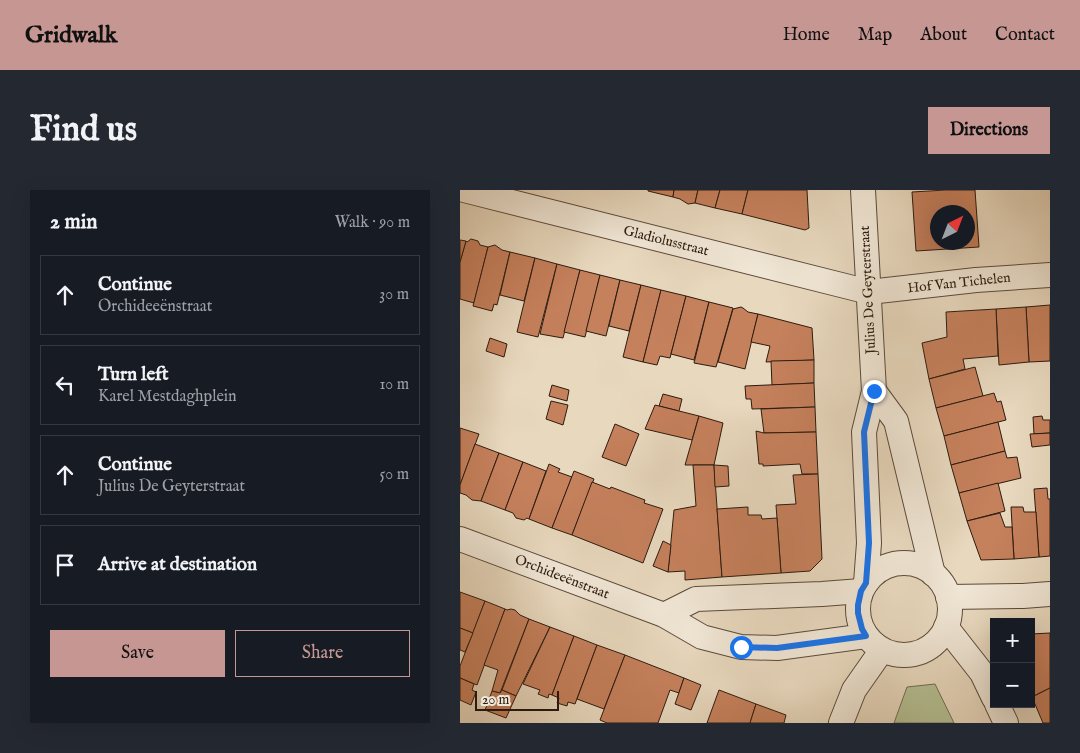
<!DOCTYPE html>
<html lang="en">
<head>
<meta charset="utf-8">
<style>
	:root { --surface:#171b24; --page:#242831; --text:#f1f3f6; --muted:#9ea1a6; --line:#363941; --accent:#c59692 }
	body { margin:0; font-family:"IM FELL English",serif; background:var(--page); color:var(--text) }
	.controls { position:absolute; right:15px; bottom:15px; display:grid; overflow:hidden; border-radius:0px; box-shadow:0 5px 20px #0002 }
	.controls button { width:45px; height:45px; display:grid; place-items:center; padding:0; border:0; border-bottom:1px solid var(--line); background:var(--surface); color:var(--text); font:25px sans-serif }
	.compass { position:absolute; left:470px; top:15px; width:45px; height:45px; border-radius:50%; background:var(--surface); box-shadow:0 5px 20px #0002; rotate:42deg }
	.scale { position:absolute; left:15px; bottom:12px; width:84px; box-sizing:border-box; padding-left:5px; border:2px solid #2c1b10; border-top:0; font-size:14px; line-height:18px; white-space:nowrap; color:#2c1b10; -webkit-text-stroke:4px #f0e6d5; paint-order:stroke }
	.stop { position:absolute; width:15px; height:15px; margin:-11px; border:4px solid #1a73e8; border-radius:50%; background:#fff }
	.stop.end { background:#1a73e8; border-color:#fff; box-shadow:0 1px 5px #0008 }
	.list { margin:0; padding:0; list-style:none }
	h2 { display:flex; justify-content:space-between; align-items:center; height:65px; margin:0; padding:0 20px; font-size:21px }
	h2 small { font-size:16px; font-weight:400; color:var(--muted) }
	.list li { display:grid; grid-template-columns:32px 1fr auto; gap:15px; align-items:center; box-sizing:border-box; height:80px; margin:0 10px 10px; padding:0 10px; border:1px solid var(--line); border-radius:0px }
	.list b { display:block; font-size:19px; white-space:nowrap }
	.list p { margin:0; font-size:16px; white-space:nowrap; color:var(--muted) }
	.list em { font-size:16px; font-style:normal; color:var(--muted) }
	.actions { display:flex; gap:10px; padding:15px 20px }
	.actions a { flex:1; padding:11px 0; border:1px solid var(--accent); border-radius:0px; text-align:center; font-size:18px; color:var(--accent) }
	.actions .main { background:var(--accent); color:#111 }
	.icon { flex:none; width:28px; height:28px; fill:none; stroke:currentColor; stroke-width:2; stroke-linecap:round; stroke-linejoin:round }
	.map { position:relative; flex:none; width:590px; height:533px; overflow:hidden; border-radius:0px }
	header { display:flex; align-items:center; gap:30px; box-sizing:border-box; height:70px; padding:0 25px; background:var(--accent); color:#111 }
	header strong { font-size:24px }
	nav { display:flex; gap:28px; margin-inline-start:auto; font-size:18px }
	.intro { display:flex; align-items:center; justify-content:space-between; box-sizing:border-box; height:120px; padding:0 30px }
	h1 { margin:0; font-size:35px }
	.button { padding:12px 22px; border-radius:0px; background:var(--accent); color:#111; font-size:18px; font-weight:700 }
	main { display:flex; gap:30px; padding:0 30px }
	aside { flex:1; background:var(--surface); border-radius:0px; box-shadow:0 5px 20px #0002 }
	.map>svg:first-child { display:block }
</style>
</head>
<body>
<header>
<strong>Gridwalk</strong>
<nav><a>Home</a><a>Map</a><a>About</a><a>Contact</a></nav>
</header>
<div class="intro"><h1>Find us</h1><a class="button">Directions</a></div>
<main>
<aside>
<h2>2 min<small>Walk · 90 m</small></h2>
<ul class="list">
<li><svg class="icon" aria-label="ahead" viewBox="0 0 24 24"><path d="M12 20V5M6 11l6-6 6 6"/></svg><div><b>Continue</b><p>Orchideeënstraat</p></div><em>30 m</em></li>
<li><svg class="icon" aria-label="left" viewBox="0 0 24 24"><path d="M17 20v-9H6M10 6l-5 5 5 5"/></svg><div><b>Turn left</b><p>Karel Mestdaghplein</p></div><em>10 m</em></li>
<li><svg class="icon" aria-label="ahead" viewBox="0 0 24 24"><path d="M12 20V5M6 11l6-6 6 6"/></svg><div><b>Continue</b><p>Julius De Geyterstraat</p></div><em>50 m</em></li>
<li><svg class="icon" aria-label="arrive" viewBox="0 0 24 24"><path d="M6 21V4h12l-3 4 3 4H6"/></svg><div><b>Arrive at destination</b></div></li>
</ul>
<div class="actions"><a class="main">Save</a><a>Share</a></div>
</aside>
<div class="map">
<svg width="590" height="533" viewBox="0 0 590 533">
	<rect width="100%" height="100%" fill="#e8d8be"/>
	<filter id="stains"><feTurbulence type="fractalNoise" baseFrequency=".004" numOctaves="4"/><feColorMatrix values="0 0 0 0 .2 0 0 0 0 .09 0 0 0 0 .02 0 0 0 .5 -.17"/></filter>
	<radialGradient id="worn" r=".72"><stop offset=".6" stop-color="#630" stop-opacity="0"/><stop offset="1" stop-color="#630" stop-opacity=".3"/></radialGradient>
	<path fill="#b4bf93" stroke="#706d52" d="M475,494L494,533H434L447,497Z"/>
	<g fill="#c5805c" stroke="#2c1b10" fill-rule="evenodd">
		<path d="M188,0H214L213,7L188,1Z"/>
		<path d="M214,0H238L235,13L228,14L220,9L213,7Z"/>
		<path d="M238,0H260L255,18L235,13Z"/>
		<path d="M260,0H288L282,24L255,18Z"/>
		<path d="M288,0H347L349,38L345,40L282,24Z"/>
		<path d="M486,0H515L519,57L456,61L452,2ZM478,22H508V52H478Z"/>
		<path d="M11,49L18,51L20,55L28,57L14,113L0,109V72L6,51L7,52Z"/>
		<path d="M0,50L6,51L0,72Z"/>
		<path d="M35,55L42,60L50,62L37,115L34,114L32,121L13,116L28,57Z"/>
		<path d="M50,62L75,68L64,111L40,105Z"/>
		<path d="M75,68L97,74L78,147L57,142Z"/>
		<path d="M97,74L120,80L103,148L80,144Z"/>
		<path d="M120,80L140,85L125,147L104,142Z"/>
		<path d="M140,85L160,90L146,146L126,141Z"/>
		<path d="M160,90L181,95L169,141L149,136Z"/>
		<path d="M181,95L201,100L183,172L163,167Z"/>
		<path d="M201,100L226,106L210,168L200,166L197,175L183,172Z"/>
		<path d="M226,106L249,112L234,170L211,164Z"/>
		<path d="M249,112L273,118L256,177L234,173Z"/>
		<path d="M590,115V171L569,172L566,117Z"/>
		<path d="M281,117L283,118L288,122L298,124L285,179L258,172L273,119Z"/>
		<path d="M566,117L569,172L539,175L536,119Z"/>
		<path d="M536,119L538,166L503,169L505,179L469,189L462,153L487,147L486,122Z"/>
		<path d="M298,124L352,138L354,170L306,172L310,156L291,152Z"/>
		<path d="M30,148L47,154L44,167L26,161Z"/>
		<path d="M354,170V193L312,195L311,171Z"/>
		<path d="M515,177L523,206L476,218L469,189Z"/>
		<path d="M354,193L355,217L292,219L291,209H286L285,196Z"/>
		<path d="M92,195L109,200L107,211L89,206Z"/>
		<path d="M534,203L537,212L541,211L546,230L484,246L476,218Z"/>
		<path d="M203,204L222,209L219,221L199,216Z"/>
		<path d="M91,211L108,215L103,235L86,229Z"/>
		<path d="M195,215L239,226L232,250L185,239Z"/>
		<path d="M355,217L356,242L304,243L301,219Z"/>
		<path d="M239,226L263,233L254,275H225Z"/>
		<path d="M582,226L583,230H590V243L574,244L573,227Z"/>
		<path d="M538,232L545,261L491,275L484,246Z"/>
		<path d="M155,234L179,244L166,276L142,267Z"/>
		<path d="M0,238L19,244L0,295Z"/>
		<path d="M296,241L304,243L356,242L358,284H342L340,274L303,276V274H299Z"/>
		<path d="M590,243V255L572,257L570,244Z"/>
		<path d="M15,254L39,263L21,311L12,310L6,305L0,303V295Z"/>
		<path d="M545,261L547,268L557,267L561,288L499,303L491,275Z"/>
		<path d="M39,263L63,272L45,320L21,311Z"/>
		<path d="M63,272L86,281L69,329L67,328L64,330L56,328L53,323L45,320Z"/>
		<path d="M89,274L100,279L98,282L112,287L92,338L69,329Z"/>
		<path d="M233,275H254L262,387L225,390V381L208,382L214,320L236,316Z"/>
		<path d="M254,275L268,276L269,296L255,297Z"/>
		<path d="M114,281L134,289L112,345L92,338Z"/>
		<path d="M358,284L362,369L350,381L321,383L316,315L336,314L333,285Z"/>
		<path d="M132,292L150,299L151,297L185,310L184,313L203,319L183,373L112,345Z"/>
		<path d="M538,293L545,321L507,331L499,303Z"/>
		<path d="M587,298L588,309H590V366L579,367L574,299Z"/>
		<path d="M288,317V325H301L302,329L317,328L321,383L262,387L257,319Z"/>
		<path d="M551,317H563L564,322H576L579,367L554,369Z"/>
		<path d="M540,323L545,337H552L554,369L521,370L507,331Z"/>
		<path d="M203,351L211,355L208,382L193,376Z"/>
		<path d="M0,402L25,411L13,443L0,438Z"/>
		<path d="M25,411L45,419L17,495L0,488V476Z"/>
		<path d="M45,419L47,420L51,419L55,420L60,425L69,429L40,503L32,501L38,480L24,475Z"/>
		<path d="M69,429L90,437L56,506L42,500Z"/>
		<path d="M90,437L114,446L92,505L89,504L88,508L78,504L80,500L63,494Z"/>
		<path d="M0,438L13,443L5,462L0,460Z"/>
		<path d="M590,443V498L572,507L571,444Z"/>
		<path d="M114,446L137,455L115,514L108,512L107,516L97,513L99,508L92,505Z"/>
		<path d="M137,455L165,465L144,519L117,509Z"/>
		<path d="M165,465L224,488L219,503L210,500L198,533H147L140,530Z"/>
		<path d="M0,488L14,494L12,500L16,502L11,515L0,510Z"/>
		<path d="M224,488L241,495L231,520L215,514Z"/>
		<path d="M590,498V533H583L572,507Z"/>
		<path d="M42,500L56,506L46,528L25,520L32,501L40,503Z"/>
		<path d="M259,500L296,514L290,533H247Z"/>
		<path d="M296,514L326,525L324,533H290Z"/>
	</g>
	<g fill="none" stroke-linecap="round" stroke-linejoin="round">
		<g stroke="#5b4a3c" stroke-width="26">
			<g id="street">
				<path d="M4,0L409,102L516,90L590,85"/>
				<path d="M403,0L414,201L404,242L409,353L406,393"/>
				<path d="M414,201L436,231L473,384"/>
				<path d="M0,349L204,425L242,447L281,457L317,458L406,446"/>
				<circle cx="444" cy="419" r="46"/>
				<path d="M488,407L563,406L590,404"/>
				<path d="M204,425L236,409L362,404L401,401"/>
				<path d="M486,437L522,483L534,508"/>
				<path d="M537,514L546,533"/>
				<path d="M381,533L394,500L422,460"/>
			</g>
		</g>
		<use href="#street" stroke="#f0e6d5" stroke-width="24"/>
	</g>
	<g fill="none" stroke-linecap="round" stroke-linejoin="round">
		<path stroke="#1a73e8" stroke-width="6" d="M281,457L317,458L406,446L402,439L398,423V415L401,401L406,393L409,353L404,242L414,201"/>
	</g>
	<g text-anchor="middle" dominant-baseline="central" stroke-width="4" stroke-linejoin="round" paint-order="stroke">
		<g font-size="14" fill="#2c1b10" stroke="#f0e6d5">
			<text transform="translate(206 51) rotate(14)">Gladiolusstraat</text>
			<text transform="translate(499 93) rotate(-6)">Hof Van Tichelen</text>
			<text transform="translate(408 100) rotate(-93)">Julius De Geyterstraat</text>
			<text transform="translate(102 387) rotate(21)">Orchideeënstraat</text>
		</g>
	</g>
	<rect width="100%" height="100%" filter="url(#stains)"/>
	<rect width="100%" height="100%" fill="url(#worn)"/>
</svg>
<div class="controls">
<button>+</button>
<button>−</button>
</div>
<svg class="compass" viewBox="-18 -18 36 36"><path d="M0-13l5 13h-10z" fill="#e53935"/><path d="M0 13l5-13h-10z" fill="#9ea1a6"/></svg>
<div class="scale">20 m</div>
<div class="stop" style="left:281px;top:457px"></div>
<div class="stop end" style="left:414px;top:201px"></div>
</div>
</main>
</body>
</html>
